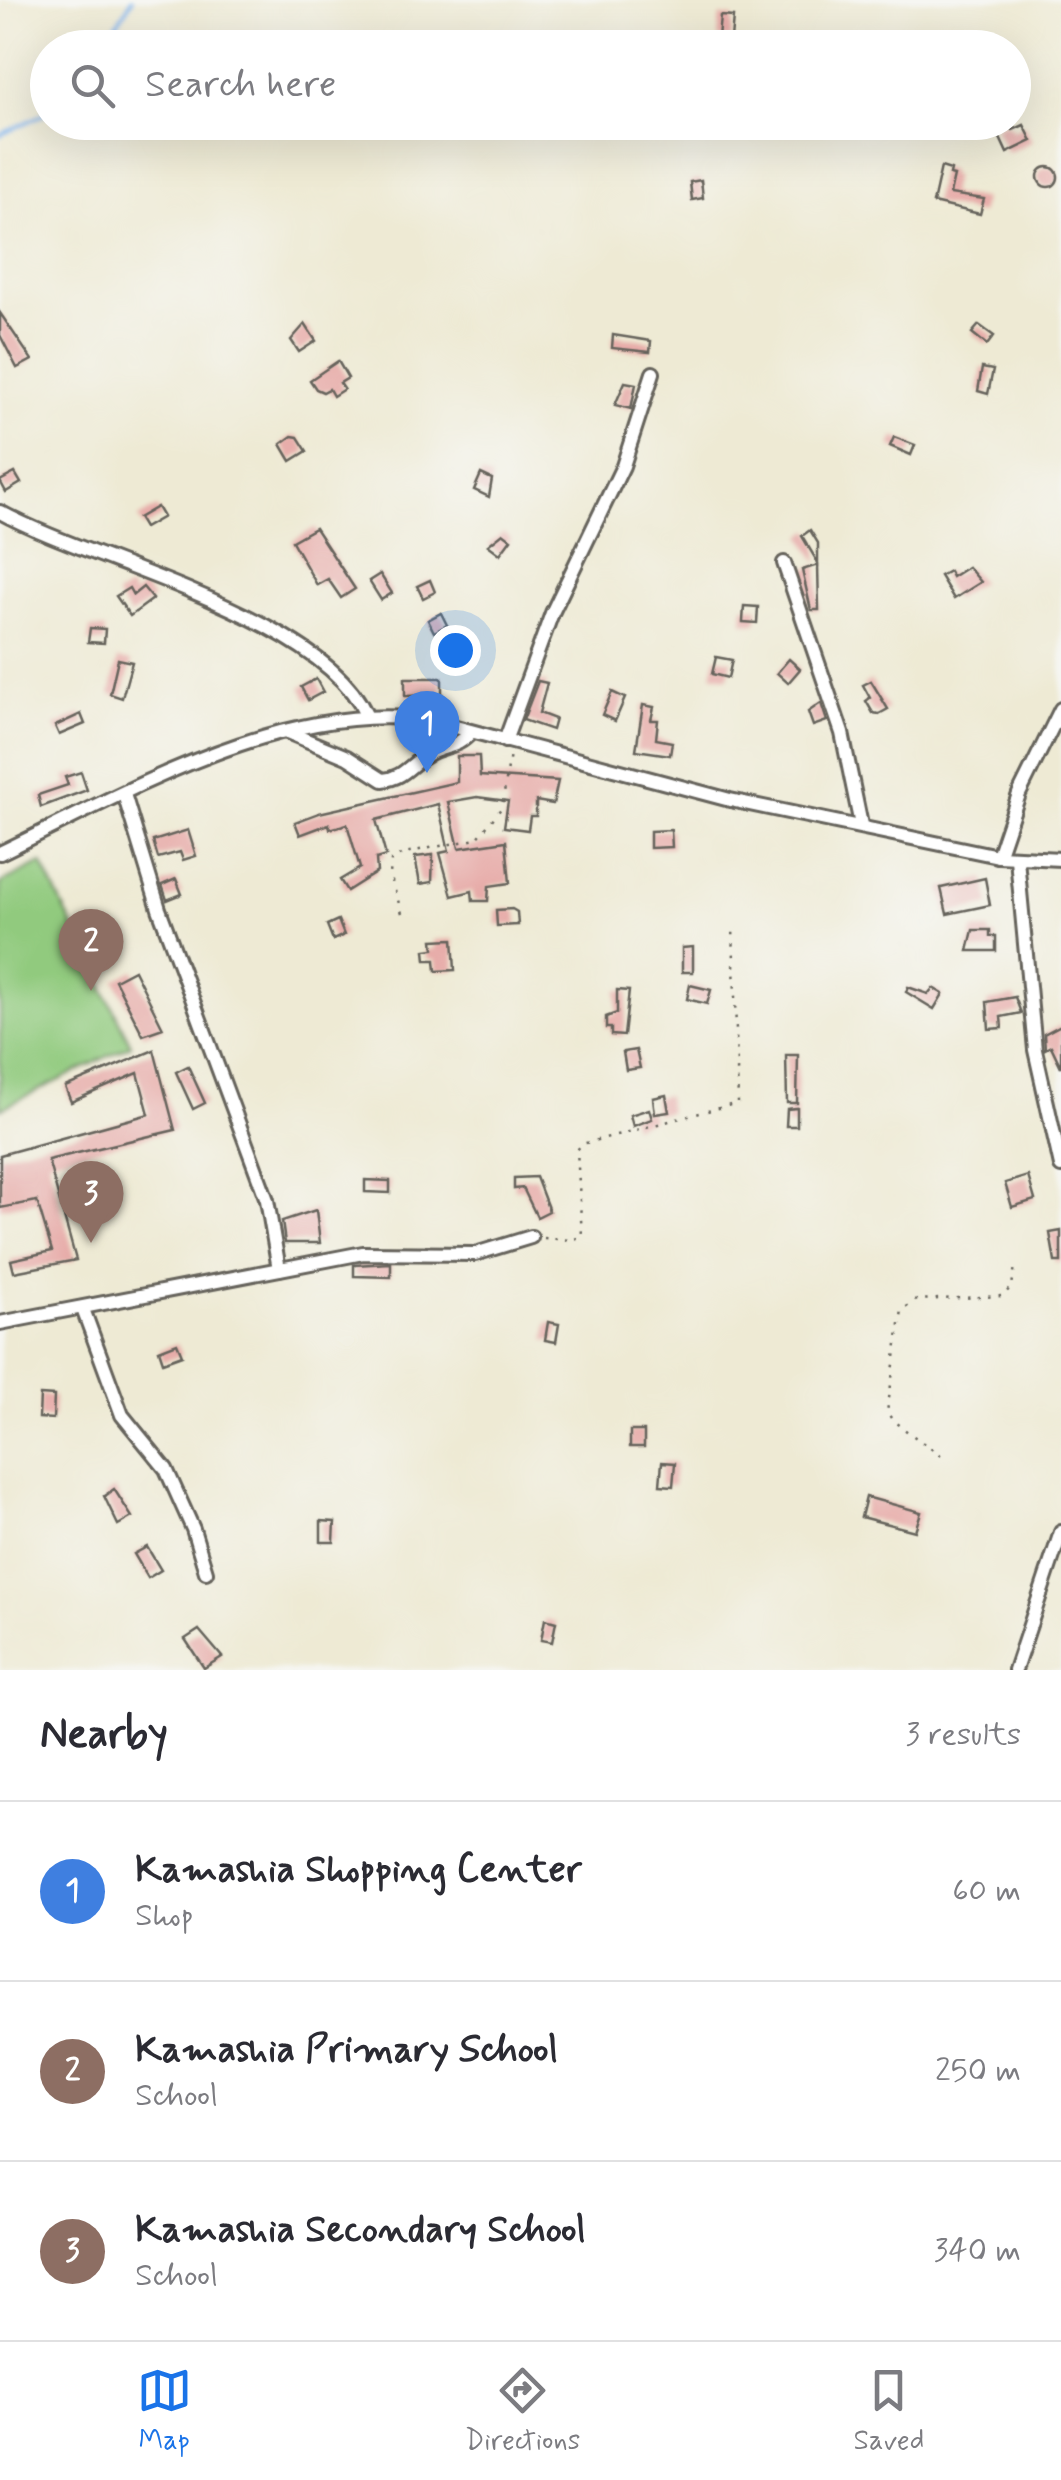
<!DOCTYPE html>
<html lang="en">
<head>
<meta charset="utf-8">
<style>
	:root { --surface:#fff; --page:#f7f7f7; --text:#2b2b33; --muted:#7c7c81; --line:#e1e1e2; --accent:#1a73e8 }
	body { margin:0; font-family:Mynerve,sans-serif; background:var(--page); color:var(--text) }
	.you { position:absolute; left:455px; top:650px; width:35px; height:35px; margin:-25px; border:8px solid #fff; border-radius:50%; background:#1a73e8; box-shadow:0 0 0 15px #1a73e833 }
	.badge { display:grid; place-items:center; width:65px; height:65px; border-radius:50%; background:var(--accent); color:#fff; font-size:32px; font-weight:700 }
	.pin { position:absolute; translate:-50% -82px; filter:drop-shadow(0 2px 5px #0008) }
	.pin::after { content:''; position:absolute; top:52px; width:35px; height:30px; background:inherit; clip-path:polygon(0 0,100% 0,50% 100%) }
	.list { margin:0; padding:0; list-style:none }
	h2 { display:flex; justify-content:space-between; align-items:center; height:130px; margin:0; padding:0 40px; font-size:42px }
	h2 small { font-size:32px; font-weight:400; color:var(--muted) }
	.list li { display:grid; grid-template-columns:65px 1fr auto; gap:30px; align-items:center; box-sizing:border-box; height:180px; padding:0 40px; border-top:2px solid var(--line) }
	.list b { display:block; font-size:38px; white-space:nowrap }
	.list p { margin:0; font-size:32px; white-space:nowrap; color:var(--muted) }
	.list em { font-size:32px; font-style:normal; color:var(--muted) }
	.icon { flex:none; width:55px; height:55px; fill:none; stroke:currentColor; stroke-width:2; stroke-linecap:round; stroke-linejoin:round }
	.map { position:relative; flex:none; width:1061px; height:1670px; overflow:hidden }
	.search { position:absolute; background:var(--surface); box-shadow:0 10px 40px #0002; left:30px; right:30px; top:30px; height:110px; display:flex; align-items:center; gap:25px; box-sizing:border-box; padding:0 35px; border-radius:55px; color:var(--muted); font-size:38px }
	.sheet { height:670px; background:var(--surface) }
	nav { display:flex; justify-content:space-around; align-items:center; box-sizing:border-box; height:140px; border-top:2px solid var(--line); background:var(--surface); font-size:28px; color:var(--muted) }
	nav a { display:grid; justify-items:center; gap:5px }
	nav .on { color:var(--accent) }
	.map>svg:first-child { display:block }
</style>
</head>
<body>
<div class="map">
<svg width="1061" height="1670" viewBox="0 0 1061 1670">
	<rect width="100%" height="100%" fill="#f6f6f2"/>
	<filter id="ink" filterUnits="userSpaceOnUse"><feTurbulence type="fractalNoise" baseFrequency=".01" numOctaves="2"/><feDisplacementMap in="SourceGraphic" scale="20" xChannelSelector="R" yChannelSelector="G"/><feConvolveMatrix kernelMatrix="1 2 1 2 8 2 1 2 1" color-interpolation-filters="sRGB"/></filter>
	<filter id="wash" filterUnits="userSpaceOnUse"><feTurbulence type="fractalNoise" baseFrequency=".0048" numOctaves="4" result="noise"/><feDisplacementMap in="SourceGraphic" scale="40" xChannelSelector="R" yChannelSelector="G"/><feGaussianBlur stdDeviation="2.25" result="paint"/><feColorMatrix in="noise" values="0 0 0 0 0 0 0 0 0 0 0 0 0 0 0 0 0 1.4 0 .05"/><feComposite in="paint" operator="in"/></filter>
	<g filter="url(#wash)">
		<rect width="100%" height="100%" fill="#eeead4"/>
		<path fill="#91ca7e" stroke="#56734d" stroke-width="2.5" d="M42,863L131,1045L0,1109V884Z"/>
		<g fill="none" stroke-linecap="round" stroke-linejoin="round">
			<g stroke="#7fb5ee" stroke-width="4">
				<path d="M102,48L132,0"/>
				<path d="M0,135L48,112"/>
			</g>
		</g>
		<g id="blocks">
			<g fill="#e7aca9">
				<path d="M720,16L733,17L731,39L718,38Z"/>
				<path d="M1005,122L1013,130L1024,125L1032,141L1007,153L995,127Z"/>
				<circle cx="1048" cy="177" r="10"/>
				<path d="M941,167L951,170L950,175L954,176L950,194L984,199L980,214L933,203Z"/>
				<path d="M701,180L703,198L692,200L690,182Z"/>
				<path d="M0,313L32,360L17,368L0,335Z"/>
				<path d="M305,324L316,341L299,352L291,340Z"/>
				<path d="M979,325L994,336L987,345L972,333Z"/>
				<path d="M613,335L651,341L650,352L612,348Z"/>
				<path d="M338,361L348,378L340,383L344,389L333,396L329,389L323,392L316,389L310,380Z"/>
				<path d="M982,368L993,370L988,394L978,391Z"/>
				<path d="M625,382L636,384L631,409L615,405Z"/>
				<path d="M292,436L298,437L307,451L291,461L281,444Z"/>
				<path d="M894,437L915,445L911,455L890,446Z"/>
				<path d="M15,473L21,483L6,492L0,481Z"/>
				<path d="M481,474L492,479L489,497L474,490Z"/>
				<path d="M157,507L163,517L144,528L138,518Z"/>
				<path d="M315,528L355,589L341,598L328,579L317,585L292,541Z"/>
				<path d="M810,530L818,543V563L802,536Z"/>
				<path d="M503,533L511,539L500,554L488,545Z"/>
				<path d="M818,565L819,610H811L802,570Z"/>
				<path d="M968,567L981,582L954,599L940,576L949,571L952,577Z"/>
				<path d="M380,574L392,593L381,600L369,581Z"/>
				<path d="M430,580L435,592L423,598L417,586Z"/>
				<path d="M143,587L153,599L130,616L116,596L129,588L133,595Z"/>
				<path d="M744,606L758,607L757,623L743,622Z"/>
				<path d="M441,613L447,625L434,632L428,620Z"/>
				<path d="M90,628L105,629L104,643L88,642Z"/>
				<path d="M716,657L732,660L728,678L712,674Z"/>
				<path d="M118,659L132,662L122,698L110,694Z"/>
				<path d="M789,659L800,669L788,683L777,673Z"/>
				<path d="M405,678H442V695L405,696Z"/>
				<path d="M316,679L323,692L308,700L301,687Z"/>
				<path d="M538,681L547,683L539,713L555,719L552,730L523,720Z"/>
				<path d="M871,681L888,709L879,714L873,713L866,701L870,698L863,685Z"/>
				<path d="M612,692L625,698L615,721L602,715Z"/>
				<path d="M821,703L827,721L813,726L808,712Z"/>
				<path d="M643,705L654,707L651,720H658L656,739L672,742L670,755L636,750Z"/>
				<path d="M81,714L85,724L59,735L55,726Z"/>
				<path d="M457,756H479L480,776L558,781L553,804L536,801V816H530L528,830L504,827L508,801L477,797L448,802L459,848L506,841L510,883L489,886L488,901H473L472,891L452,896L440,853L449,851L438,804L376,820L386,856L376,859L377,872L347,891L340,880L360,868L347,824L330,829L329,824L300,835L295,822L319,813L457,782Z"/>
				<path d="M81,772L87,790L41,807L38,795L68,785L65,777Z"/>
				<path d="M188,830L196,856L183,860L180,852L158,858L153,841Z"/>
				<path d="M671,830L672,847L650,848V831Z"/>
				<path d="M433,855L432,882L420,884L415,857Z"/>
				<path d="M985,878L990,905L947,914L941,888Z"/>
				<path d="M176,879L182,894L167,900L162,885Z"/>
				<path d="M512,909L517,912L518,925L497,926L496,910Z"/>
				<path d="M338,920L344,935L333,940L327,925Z"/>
				<path d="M973,930H990V936H996V951H968Z"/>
				<path d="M453,939L455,970L436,971L435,960H426L425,950L434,949L433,940Z"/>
				<path d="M693,947V972H682V948Z"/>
				<path d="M134,970L163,1028L143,1035L115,980Z"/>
				<path d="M690,985L711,990L707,1004L687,999Z"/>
				<path d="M908,987L928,994L933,988L943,994L934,1009L906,992Z"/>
				<path d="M617,990L629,991L624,1036L611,1035V1028H606V1017L617,1013Z"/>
				<path d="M1015,997L1021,1013L1001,1017L1002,1028L989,1029L987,1002Z"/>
				<path d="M1061,1025V1067L1051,1046L1045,1049L1044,1034Z"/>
				<path d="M154,1050L175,1130L48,1160L76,1260L14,1272L11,1260L52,1251L37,1201L0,1208V1155L149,1114L138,1073L71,1102L65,1087Z"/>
				<path d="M636,1050L640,1068L626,1070L623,1052Z"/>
				<path d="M786,1055H798L797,1103H787Z"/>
				<path d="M188,1066L205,1103L193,1109L176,1072Z"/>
				<path d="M666,1095L669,1112L655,1114L653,1098Z"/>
				<path d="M797,1108V1126H786L787,1109Z"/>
				<path d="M649,1109L652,1119L633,1126L630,1115Z"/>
				<path d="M1028,1176L1035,1200L1012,1207L1005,1183Z"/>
				<path d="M536,1177L549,1211L537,1217L523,1188L514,1189V1178Z"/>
				<path d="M365,1180L390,1181V1193L365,1192Z"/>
				<path d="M316,1210L320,1243H285L282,1221Z"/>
				<path d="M1061,1231V1262H1055L1050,1233Z"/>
				<path d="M391,1263V1277L354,1276V1265Z"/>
				<path d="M548,1322L559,1324L556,1342L545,1340Z"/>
				<path d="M177,1343L182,1355L163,1362L159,1350Z"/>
				<path d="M40,1395L54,1396L53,1419L39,1418Z"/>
				<rect x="630" y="1431" width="14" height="16"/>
				<path d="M662,1462L675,1463L673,1486L660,1485Z"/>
				<path d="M114,1489L132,1517L118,1525L104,1496Z"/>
				<path d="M866,1497L921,1512L915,1531L861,1517Z"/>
				<path d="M321,1521L335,1522L334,1542H321Z"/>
				<path d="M147,1547L161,1570L148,1578L134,1554Z"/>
				<path d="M545,1619L556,1622L552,1642L541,1640Z"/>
				<path d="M199,1630L222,1657L204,1668L185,1639Z"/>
			</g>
		</g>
	</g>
	<g filter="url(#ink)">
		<use href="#blocks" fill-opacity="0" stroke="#66645c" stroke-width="2.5"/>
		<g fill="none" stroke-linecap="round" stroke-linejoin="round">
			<g stroke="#66645c" stroke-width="18">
				<g id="minor">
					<path d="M0,512C90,562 323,616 366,715"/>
					<path d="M784,563L842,733L861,825"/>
					<path d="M287,732L347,757L383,780C404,778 410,764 427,755C444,744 457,749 471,732"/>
					<path d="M505,741L552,613L623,466L653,373"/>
					<path d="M124,794L159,909L267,1200L279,1269"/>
					<path d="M0,853C127,792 288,697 433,721L730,800L998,856L1061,859"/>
					<path d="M998,856L1019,794L1061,709"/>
					<path d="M1017,859L1035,1050L1061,1166"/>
					<path d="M83,1309L122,1415L166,1469L193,1529L206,1572"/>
					<path d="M0,1323L363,1253L475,1254L531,1237"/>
					<path d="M1015,1670L1061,1532"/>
				</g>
			</g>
			<g stroke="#66645c" stroke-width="2.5" stroke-dasharray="2.5 8" stroke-linecap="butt">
				<path d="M402,913L390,875L391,861L404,853L477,839L502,807L510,754"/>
				<path d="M544,1238L572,1240L582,1236L577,1150L582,1144L738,1103L733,926"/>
				<path d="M941,1456L893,1421L887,1412L902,1310L917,1300L1003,1296L1012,1286L1015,1266"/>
			</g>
			<use href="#minor" stroke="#fff" stroke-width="12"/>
		</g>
	</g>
</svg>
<div class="you"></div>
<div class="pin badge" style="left:427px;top:773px;background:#3f7fe0">1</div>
<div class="pin badge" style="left:91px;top:991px;background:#8d6e63">2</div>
<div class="pin badge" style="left:91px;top:1243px;background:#8d6e63">3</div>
<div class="search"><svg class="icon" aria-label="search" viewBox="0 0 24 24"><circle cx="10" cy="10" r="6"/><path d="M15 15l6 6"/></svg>Search here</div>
</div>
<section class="sheet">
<h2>Nearby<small>3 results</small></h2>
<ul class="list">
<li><span class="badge" style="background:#3f7fe0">1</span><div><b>Kamashia Shopping Center</b><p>Shop</p></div><em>60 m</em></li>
<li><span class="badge" style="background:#8d6e63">2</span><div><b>Kamashia Primary School</b><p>School</p></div><em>250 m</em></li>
<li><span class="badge" style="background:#8d6e63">3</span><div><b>Kamashia Secondary School</b><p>School</p></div><em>340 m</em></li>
</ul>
</section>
<nav>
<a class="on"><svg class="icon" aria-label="map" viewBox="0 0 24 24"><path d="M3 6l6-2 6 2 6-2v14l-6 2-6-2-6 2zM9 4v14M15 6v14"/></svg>Map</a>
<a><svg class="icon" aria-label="directions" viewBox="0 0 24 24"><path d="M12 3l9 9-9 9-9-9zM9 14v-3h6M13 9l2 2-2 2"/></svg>Directions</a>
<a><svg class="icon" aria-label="saved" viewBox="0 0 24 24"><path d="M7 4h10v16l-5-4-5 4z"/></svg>Saved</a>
</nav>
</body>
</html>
